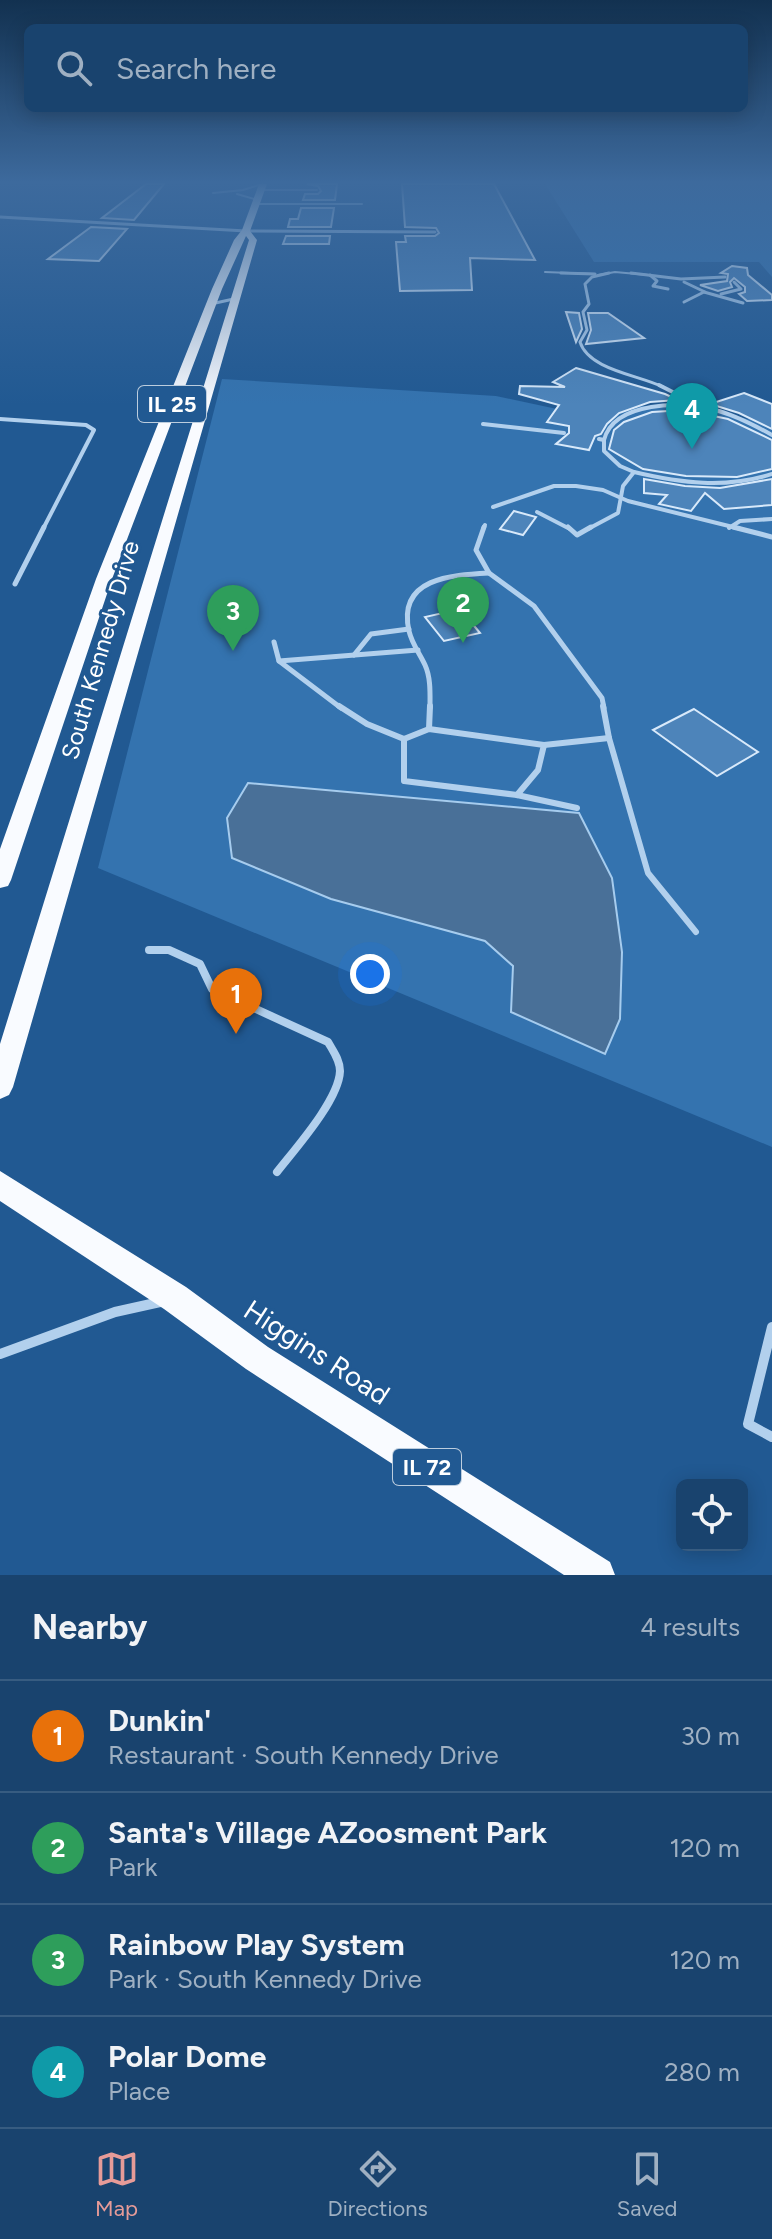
<!DOCTYPE html>
<html lang="en">
<head>
<meta charset="utf-8">
<style>
	:root { --surface:#19436e; --page:#224a73; --text:#f1f3f6; --muted:#9fb0c2; --line:#375c81; --accent:#e69b98 }
	body { margin:0; font-family:Figtree,sans-serif; background:var(--page); color:var(--text) }
	.controls { position:absolute; right:24px; bottom:24px; display:grid; overflow:hidden; border-radius:12px; box-shadow:0 4px 20px #0003 }
	.controls button { width:72px; height:72px; display:grid; place-items:center; padding:0; border:0; border-bottom:2px solid var(--line); background:var(--surface); color:var(--text); font:40px sans-serif }
	.you { position:absolute; left:370px; top:974px; width:28px; height:28px; margin:-20px; border:6px solid #fff; border-radius:50%; background:#1a73e8; box-shadow:0 0 0 12px #1a73e833 }
	.badge { display:grid; place-items:center; width:52px; height:52px; border-radius:50%; background:var(--accent); color:#fff; font-size:26px; font-weight:700 }
	.pin { position:absolute; translate:-50% -66px; filter:drop-shadow(0 2px 4px #0008) }
	.pin::after { content:''; position:absolute; top:42px; width:28px; height:24px; background:inherit; clip-path:polygon(0 0,100% 0,50% 100%) }
	.list { margin:0; padding:0; list-style:none }
	h2 { display:flex; justify-content:space-between; align-items:center; height:104px; margin:0; padding:0 32px; font-size:34px }
	h2 small { font-size:26px; font-weight:400; color:var(--muted) }
	.list li { display:grid; grid-template-columns:52px 1fr auto; gap:24px; align-items:center; box-sizing:border-box; height:112px; padding:0 32px; border-top:2px solid var(--line) }
	.list b { display:block; font-size:30px; white-space:nowrap }
	.list p { margin:0; font-size:26px; white-space:nowrap; color:var(--muted) }
	.list em { font-size:26px; font-style:normal; color:var(--muted) }
	.icon { flex:none; width:44px; height:44px; fill:none; stroke:currentColor; stroke-width:2; stroke-linecap:round; stroke-linejoin:round }
	.map { position:relative; flex:none; width:772px; height:1575px; overflow:hidden }
	.search { position:absolute; background:var(--surface); box-shadow:0 4px 20px #0003; left:24px; right:24px; top:24px; height:88px; display:flex; align-items:center; gap:20px; box-sizing:border-box; padding:0 28px; border-radius:12px; color:var(--muted); font-size:30px }
	.sheet { height:552px; background:var(--surface) }
	nav { display:flex; justify-content:space-around; align-items:center; box-sizing:border-box; height:112px; border-top:2px solid var(--line); background:var(--surface); font-size:22px; color:var(--muted) }
	nav a { display:grid; justify-items:center; gap:4px }
	nav .on { color:var(--accent) }
	.map>svg:first-child { display:block }
</style>
</head>
<body>
<div class="map">
<svg width="772" height="1575" viewBox="0 0 772 1575">
	<rect width="100%" height="100%" fill="#215992"/>
	<g fill="#3473af">
		<path d="M545,184H772V277L759,262H594Z"/>
		<path d="M222,379L496,396L599,418L622,406H691L748,419L772,413V1147L98,868Z"/>
	</g>
	<path fill="#497098" stroke="#a6ccee" stroke-width="2" d="M248,783L579,813L612,878L622,952L620,1019L605,1054L511,1012L513,966L485,941L331,899L232,858L227,818Z"/>
	<g fill="#4d84ba" stroke="#d8e9fa" stroke-width="2">
		<path d="M146,184H164L134,220L102,218Z"/>
		<path d="M307,184H337L335,200H303L305,194H318L321,191L318,186Z"/>
		<path d="M402,184H494L535,260L470,258L472,290L400,291L396,242H406L405,236H435L439,233L436,228L405,227Z"/>
		<path d="M301,208H334L331,227H288L290,219H298Z"/>
		<path d="M91,227L127,229L99,261L48,259Z"/>
		<path d="M286,236H330L329,244H283Z"/>
		<path d="M732,266L747,268L748,275L772,295V300L747,301L739,294L745,292V287L734,278L730,282L732,287L718,291L700,285L727,281L728,274L721,273Z"/>
		<path d="M566,312L579,313L582,329L576,342Z"/>
		<path d="M588,313H608L644,338L586,344L591,330Z"/>
		<path d="M576,368L665,394L678,400L650,402L619,413L607,424L601,434L595,436L589,450L556,444L569,433V426L547,422L559,405L519,394L520,386L565,387L553,382Z"/>
		<path d="M744,393L772,404V429L739,413L710,404Z"/>
		<path d="M685,410L728,419L772,440V469L737,477L686,476L643,469L609,449L614,430L624,422L652,412Z"/>
		<path d="M644,479L685,486L720,488L772,479V505L724,509L705,493L691,511L659,504L667,495L644,493Z"/>
		<path d="M514,511L536,517L523,535L500,529Z"/>
		<path d="M460,609L480,633L444,641L425,617Z"/>
		<path d="M694,709L758,752L717,776L653,730Z"/>
	</g>
	<g fill="none" stroke-linecap="round" stroke-linejoin="round">
		<g stroke="#b2d0ed" stroke-width="2">
			<path d="M261,190H317"/>
			<path d="M213,193L243,190L262,184"/>
			<path d="M237,194L258,200"/>
			<path d="M256,204H362"/>
			<path d="M545,272L595,274"/>
			<path d="M598,275L615,272L648,275"/>
		</g>
		<g stroke="#b2d0ed" stroke-width="3">
			<path d="M561,273L595,274"/>
			<path d="M609,273L592,277L585,284L589,304L583,312L587,330L580,342C589,370 639,375 663,387"/>
			<path d="M631,273L681,279L725,277"/>
			<path d="M650,275L657,281L653,286L668,289"/>
			<path d="M684,282L705,292"/>
			<path d="M721,294L741,289L734,282"/>
			<path d="M684,302L704,292L743,303"/>
			<path d="M211,304L238,298"/>
		</g>
		<g stroke="#b2d0ed" stroke-width="4">
			<path d="M659,385L704,408"/>
			<path d="M0,419L86,425L94,430L43,529"/>
			<path d="M483,424L564,433"/>
			<path d="M604,440C614,401 683,401 715,410C735,415 754,425 772,435"/>
			<path d="M634,472C681,483 725,489 772,474"/>
			<path d="M493,507L554,486H576L603,490L628,501L741,529"/>
			<path d="M537,512L570,529"/>
			<path d="M729,528L740,521L772,519"/>
			<path d="M483,529L485,525"/>
			<path d="M588,529L618,513L623,486L634,472L620,466L604,451V440L599,439"/>
		</g>
		<g stroke="#b2d0ed" stroke-width="5">
			<path d="M484,527L476,550L489,573L534,606L602,698L604,708"/>
			<path d="M568,527L577,535L591,527"/>
			<path d="M733,527L772,537"/>
			<path d="M15,584L44,527"/>
			<path d="M274,642L279,661L341,708"/>
			<path d="M354,655L371,634L409,629"/>
			<path d="M279,661L418,650"/>
			<path d="M430,708C430,694 431,678 425,665C420,654 412,644 409,631C397,578 451,575 489,573"/>
		</g>
		<g stroke="#b2d0ed" stroke-width="6">
			<path d="M339,706L367,724L404,739L429,729L544,745L609,738"/>
			<path d="M603,706L609,738L648,873L696,932"/>
			<path d="M429,729L430,706"/>
			<path d="M404,739V781L517,795L577,808"/>
			<path d="M517,795L538,770L544,745"/>
		</g>
		<path stroke="#b2d0ed" stroke-width="8" d="M149,950H169L200,964L212,989L328,1042C333,1051 340,1060 340,1071C339,1100 295,1149 277,1172"/>
		<g stroke="#b2d0ed" stroke-width="10">
			<path d="M772,1327L748,1424L772,1437"/>
			<path d="M0,1354L115,1312L160,1302"/>
		</g>
		<path stroke="#b2d0ed" stroke-width="3" d="M0,217L246,231L435,232"/>
		<g fill="#f9fbff" fill-rule="evenodd">
			<path d="M259,184H267L250,231L257,240L13,1087L9,1095L0,1099V1044L249,240L246,236L222,289L112,579L11,880L8,886L0,888V849L96,579L212,289L234,240L242,230Z"/>
			<path d="M0,1171L186,1287L268,1347L610,1562L615,1575H564L246,1369L164,1309L0,1201Z"/>
		</g>
	</g>
	<linearGradient id="sky" x2="0" y2="1"><stop stop-color="#123150"/><stop offset="0.45" stop-color="#3d6a9d"/><stop offset="1" stop-color="#3d6a9d" stop-opacity="0"/></linearGradient>
	<rect width="772" height="405" fill="url(#sky)"/>
	<g text-anchor="middle" dominant-baseline="central" stroke-width="6" stroke-linejoin="round" paint-order="stroke">
		<g fill="#215992" stroke="#bccdde" stroke-width="2">
			<rect x="138" y="386" width="68" height="36" rx="6"/>
			<rect x="393" y="1449" width="68" height="36" rx="6"/>
		</g>
		<g font-size="22" font-weight="bold" fill="#fff">
			<text x="172" y="404">IL 25</text>
			<text x="427" y="1467">IL 72</text>
		</g>
		<g font-size="24" fill="#fff" stroke="#215992">
			<text transform="translate(100 650) rotate(-74)">South Kennedy Drive</text>
		</g>
		<g font-size="28" fill="#fff" stroke="#215992">
			<text transform="translate(317 1352) rotate(33)">Higgins Road</text>
		</g>
	</g>
</svg>
<div class="controls">
<button><svg class="icon" aria-label="locate" viewBox="0 0 24 24"><circle cx="12" cy="12" r="6"/><path d="M12 2v4M12 18v4M2 12h4M18 12h4"/></svg></button>
</div>
<div class="you"></div>
<div class="pin badge" style="left:236px;top:1034px;background:#e8710a">1</div>
<div class="pin badge" style="left:463px;top:643px;background:#2e9e5b">2</div>
<div class="pin badge" style="left:233px;top:651px;background:#2e9e5b">3</div>
<div class="pin badge" style="left:692px;top:449px;background:#0f9aa8">4</div>
<div class="search"><svg class="icon" aria-label="search" viewBox="0 0 24 24"><circle cx="10" cy="10" r="6"/><path d="M15 15l6 6"/></svg>Search here</div>
</div>
<section class="sheet">
<h2>Nearby<small>4 results</small></h2>
<ul class="list">
<li><span class="badge" style="background:#e8710a">1</span><div><b>Dunkin'</b><p>Restaurant · South Kennedy Drive</p></div><em>30 m</em></li>
<li><span class="badge" style="background:#2e9e5b">2</span><div><b>Santa's Village AZoosment Park</b><p>Park</p></div><em>120 m</em></li>
<li><span class="badge" style="background:#2e9e5b">3</span><div><b>Rainbow Play System</b><p>Park · South Kennedy Drive</p></div><em>120 m</em></li>
<li><span class="badge" style="background:#0f9aa8">4</span><div><b>Polar Dome</b><p>Place</p></div><em>280 m</em></li>
</ul>
</section>
<nav>
<a class="on"><svg class="icon" aria-label="map" viewBox="0 0 24 24"><path d="M3 6l6-2 6 2 6-2v14l-6 2-6-2-6 2zM9 4v14M15 6v14"/></svg>Map</a>
<a><svg class="icon" aria-label="directions" viewBox="0 0 24 24"><path d="M12 3l9 9-9 9-9-9zM9 14v-3h6M13 9l2 2-2 2"/></svg>Directions</a>
<a><svg class="icon" aria-label="saved" viewBox="0 0 24 24"><path d="M7 4h10v16l-5-4-5 4z"/></svg>Saved</a>
</nav>
</body>
</html>
